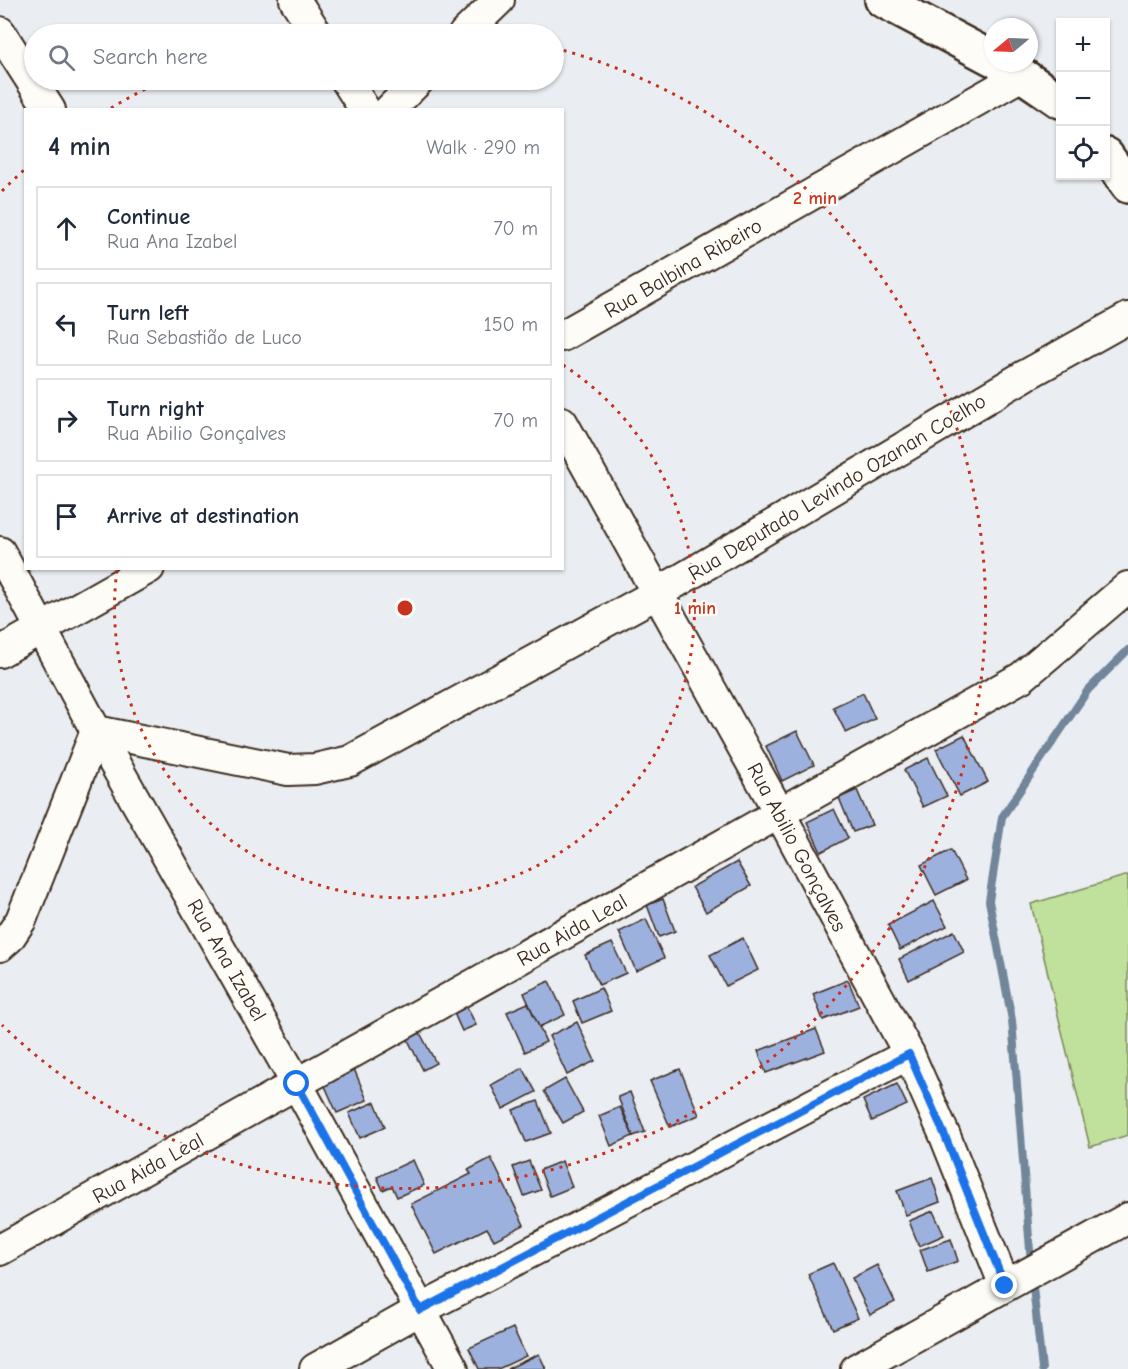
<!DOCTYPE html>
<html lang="en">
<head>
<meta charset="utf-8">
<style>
	:root { --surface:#fff; --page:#f6f6f7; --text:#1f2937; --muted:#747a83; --line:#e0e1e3 }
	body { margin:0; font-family:"Comic Neue",sans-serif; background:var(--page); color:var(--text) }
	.controls { position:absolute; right:18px; top:18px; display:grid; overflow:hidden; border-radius:0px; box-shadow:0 2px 4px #0004 }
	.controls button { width:54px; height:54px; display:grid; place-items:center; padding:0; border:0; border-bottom:2px solid var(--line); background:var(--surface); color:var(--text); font:30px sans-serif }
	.compass { position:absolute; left:984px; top:18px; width:54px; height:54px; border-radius:50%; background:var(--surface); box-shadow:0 2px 4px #0004; rotate:251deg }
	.stop { position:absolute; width:18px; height:18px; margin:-14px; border:4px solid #1a73e8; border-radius:50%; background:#fff }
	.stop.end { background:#1a73e8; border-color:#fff; box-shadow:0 2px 6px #0008 }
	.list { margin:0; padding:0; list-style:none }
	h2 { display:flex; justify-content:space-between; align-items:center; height:78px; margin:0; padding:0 24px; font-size:26px }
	h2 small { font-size:20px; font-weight:400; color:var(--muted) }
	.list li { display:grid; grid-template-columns:39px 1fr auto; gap:18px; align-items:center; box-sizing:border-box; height:84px; margin:0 12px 12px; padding:0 12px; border:2px solid var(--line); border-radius:0px }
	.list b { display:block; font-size:22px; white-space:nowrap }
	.list p { margin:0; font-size:20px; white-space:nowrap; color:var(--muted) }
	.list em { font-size:20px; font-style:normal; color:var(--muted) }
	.icon { flex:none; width:33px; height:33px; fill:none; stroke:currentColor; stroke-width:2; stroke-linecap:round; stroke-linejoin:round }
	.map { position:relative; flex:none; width:1128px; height:1369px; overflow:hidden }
	.search { position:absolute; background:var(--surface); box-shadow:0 2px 4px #0004; left:24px; top:24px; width:540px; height:66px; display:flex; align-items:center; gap:15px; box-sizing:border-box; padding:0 21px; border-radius:33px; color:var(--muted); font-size:22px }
	.panel { position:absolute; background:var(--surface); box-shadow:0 2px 4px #0004; left:24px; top:108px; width:540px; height:462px; border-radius:0px }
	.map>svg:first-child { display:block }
</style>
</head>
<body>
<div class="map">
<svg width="1128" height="1369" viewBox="0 0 1128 1369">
	<rect width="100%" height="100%" fill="#eaedf2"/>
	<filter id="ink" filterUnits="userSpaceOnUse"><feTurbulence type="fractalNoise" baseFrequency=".0167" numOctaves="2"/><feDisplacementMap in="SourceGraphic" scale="12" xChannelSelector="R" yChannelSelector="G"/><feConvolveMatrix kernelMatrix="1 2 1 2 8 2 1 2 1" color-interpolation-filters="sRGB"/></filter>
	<g filter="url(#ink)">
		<path fill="#bfe19b" stroke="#7d865c" stroke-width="1.5" d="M1128,875V1135L1090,1147L1031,904Z"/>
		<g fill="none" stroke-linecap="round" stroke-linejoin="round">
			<g stroke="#71869b" stroke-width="8">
				<path d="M1031,1263L1012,1020L989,901L1002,817L1088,690L1128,650"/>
				<path d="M1032,1278L1042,1369"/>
			</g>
		</g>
		<g fill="#9db1df" stroke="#3b2a1e" stroke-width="1.5">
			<path d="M863,693L875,719L846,733L833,707Z"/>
			<path d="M797,731L814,765L782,781L766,746Z"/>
			<path d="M964,735L988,782L960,796L936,749Z"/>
			<path d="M928,758L947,796L923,807L904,770Z"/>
			<path d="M857,790L872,825L853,832L839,798Z"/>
			<path d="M834,809L848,838L821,852L807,822Z"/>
			<path d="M951,850L966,880L936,895L921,865Z"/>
			<path d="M737,862L751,886L706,912L692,887Z"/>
			<path d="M663,899L675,931L659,937L647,905Z"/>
			<path d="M934,901L947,926L900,950L888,925Z"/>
			<path d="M646,919L664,958L636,971L619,932Z"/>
			<path d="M954,931L964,952L909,980L899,959Z"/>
			<path d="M743,938L758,970L726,986L710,955Z"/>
			<path d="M612,943L626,973L599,985L585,955Z"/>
			<path d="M848,980L859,1006L823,1020L813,994Z"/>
			<path d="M549,981L565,1015L539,1027L524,993Z"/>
			<path d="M601,988L611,1011L582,1023L573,1001Z"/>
			<path d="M528,1003L546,1042L525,1052L507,1012Z"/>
			<path d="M466,1005L476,1025L462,1031L453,1011Z"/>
			<path d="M577,1022L595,1061L567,1075L549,1036Z"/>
			<path d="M816,1029L825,1051L766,1073L758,1051Z"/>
			<path d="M419,1031L436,1063L423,1070L407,1038Z"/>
			<path d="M352,1064L367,1100L337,1113L321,1077Z"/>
			<path d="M523,1068L536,1092L503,1109L491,1085Z"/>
			<path d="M680,1069L699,1115L670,1127L650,1081Z"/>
			<path d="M565,1079L583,1112L563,1123L544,1091Z"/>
			<path d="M897,1084L907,1105L872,1121L863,1100Z"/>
			<path d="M630,1092L645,1132L633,1136L618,1097Z"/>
			<path d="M538,1101L551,1133L526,1142L513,1110Z"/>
			<path d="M375,1102L385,1127L360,1138L349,1113Z"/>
			<path d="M620,1107L633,1136L611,1146L599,1116Z"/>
			<path d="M491,1158L524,1225L494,1240L487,1228L436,1254L411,1204L471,1174L468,1170Z"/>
			<path d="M413,1160L424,1185L397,1197L392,1186L383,1190L377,1177Z"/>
			<path d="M529,1161L541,1190L524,1196L513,1167Z"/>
			<path d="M562,1161L572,1187L550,1196L540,1170Z"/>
			<path d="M932,1178L940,1202L906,1215L897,1191Z"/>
			<path d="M933,1211L944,1235L919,1246L909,1221Z"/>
			<path d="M951,1239L958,1261L928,1272L920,1250Z"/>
			<path d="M833,1263L858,1318L833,1329L808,1274Z"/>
			<path d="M877,1265L895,1302L870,1315L852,1278Z"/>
			<path d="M513,1328L526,1356L498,1369H479L469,1348Z"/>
			<path d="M539,1354L546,1369H507Z"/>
		</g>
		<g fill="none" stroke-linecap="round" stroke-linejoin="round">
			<g stroke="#3b2a1e" stroke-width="34">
				<g id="minor">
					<path d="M295,0L317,34"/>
					<path d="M0,32L50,110"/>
					<path d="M464,34L499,0"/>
					<path d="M346,80L365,110"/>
					<path d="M389,110L419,80"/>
					<path d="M562,336L1022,75"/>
					<path d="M562,422L779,812L909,1054L945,1136L1005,1286"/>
					<path d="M0,552L96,731L297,1084L453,1369"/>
					<path d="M0,652L149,568"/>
					<path d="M0,946L9,938L21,920L96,731L288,770L315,769L350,761L658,593L1026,375L1128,318"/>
					<path d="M0,1250L1022,677L1128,587"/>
					<path d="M315,1369L420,1310L909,1054"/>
					<path d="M856,1369L1128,1218"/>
				</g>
			</g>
			<g stroke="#3b2a1e" stroke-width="38">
				<g id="major">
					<path d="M882,0L993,59"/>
					<path d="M1000,63L1022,75L1060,101"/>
					<path d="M1106,155L1128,186"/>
				</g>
			</g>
			<use href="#minor" stroke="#fdfcf7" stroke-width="30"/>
			<use href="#major" stroke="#fdfcf7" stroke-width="33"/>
		</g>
	</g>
	<g fill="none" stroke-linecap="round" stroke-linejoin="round" filter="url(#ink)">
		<path stroke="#1a73e8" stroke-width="8" d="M297,1084L420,1310L909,1054L945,1136L1005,1286"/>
	</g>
	<g fill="none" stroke="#c8321e" stroke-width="3" stroke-dasharray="3 6">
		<path d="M563 365A290 290 0 1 1 117 570"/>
		<path d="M2 191A580 580 0 0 1 24 170M111 108A580 580 0 0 1 164 80M319 34A580 580 0 0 1 491 34M555 48A580 580 0 1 1 2 1025"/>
	</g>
	<g text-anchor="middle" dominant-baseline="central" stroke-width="5" stroke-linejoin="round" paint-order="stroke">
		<g font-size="21" fill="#3b2a1e" stroke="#fdfcf7">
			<text transform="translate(683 268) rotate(-30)">Rua Balbina Ribeiro</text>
			<text transform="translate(837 487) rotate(-31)">Rua Deputado Levindo Ozanan Coelho</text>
			<text transform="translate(797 847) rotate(62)">Rua Abilio Gonçalves</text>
			<text transform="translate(572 930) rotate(-30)">Rua Aida Leal</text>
			<text transform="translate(227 960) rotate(60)">Rua Ana Izabel</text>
			<text transform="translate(148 1168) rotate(-29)">Rua Aida Leal</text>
		</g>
	</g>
	<circle cx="405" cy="608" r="9" fill="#c8321e" stroke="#fdfcf7" stroke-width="3"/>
	<g font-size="18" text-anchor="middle" font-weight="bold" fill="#c8321e" stroke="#fdfcf7" stroke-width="5" stroke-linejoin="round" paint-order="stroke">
		<text x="815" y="204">2 min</text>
		<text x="695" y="614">1 min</text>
	</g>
</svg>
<div class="controls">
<button>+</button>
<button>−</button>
<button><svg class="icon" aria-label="locate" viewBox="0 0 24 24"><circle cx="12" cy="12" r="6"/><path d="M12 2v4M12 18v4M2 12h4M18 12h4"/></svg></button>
</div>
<svg class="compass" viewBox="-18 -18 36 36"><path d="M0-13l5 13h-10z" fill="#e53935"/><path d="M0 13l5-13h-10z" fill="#747a83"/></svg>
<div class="stop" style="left:297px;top:1084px"></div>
<div class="stop end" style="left:1005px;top:1286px"></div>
<div class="search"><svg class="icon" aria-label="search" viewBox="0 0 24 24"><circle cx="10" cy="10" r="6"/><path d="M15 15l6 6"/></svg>Search here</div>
<section class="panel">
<h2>4 min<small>Walk · 290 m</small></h2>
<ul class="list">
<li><svg class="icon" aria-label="ahead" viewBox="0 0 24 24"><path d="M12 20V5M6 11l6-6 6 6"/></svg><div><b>Continue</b><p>Rua Ana Izabel</p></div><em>70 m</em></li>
<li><svg class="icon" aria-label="left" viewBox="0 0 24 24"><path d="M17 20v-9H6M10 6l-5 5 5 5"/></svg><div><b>Turn left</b><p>Rua Sebastião de Luco</p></div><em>150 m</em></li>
<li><svg class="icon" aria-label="right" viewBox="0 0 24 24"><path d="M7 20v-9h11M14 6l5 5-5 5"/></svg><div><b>Turn right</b><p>Rua Abilio Gonçalves</p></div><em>70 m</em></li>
<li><svg class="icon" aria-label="arrive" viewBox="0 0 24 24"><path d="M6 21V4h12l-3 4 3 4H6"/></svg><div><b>Arrive at destination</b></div></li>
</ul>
</section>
</div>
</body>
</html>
